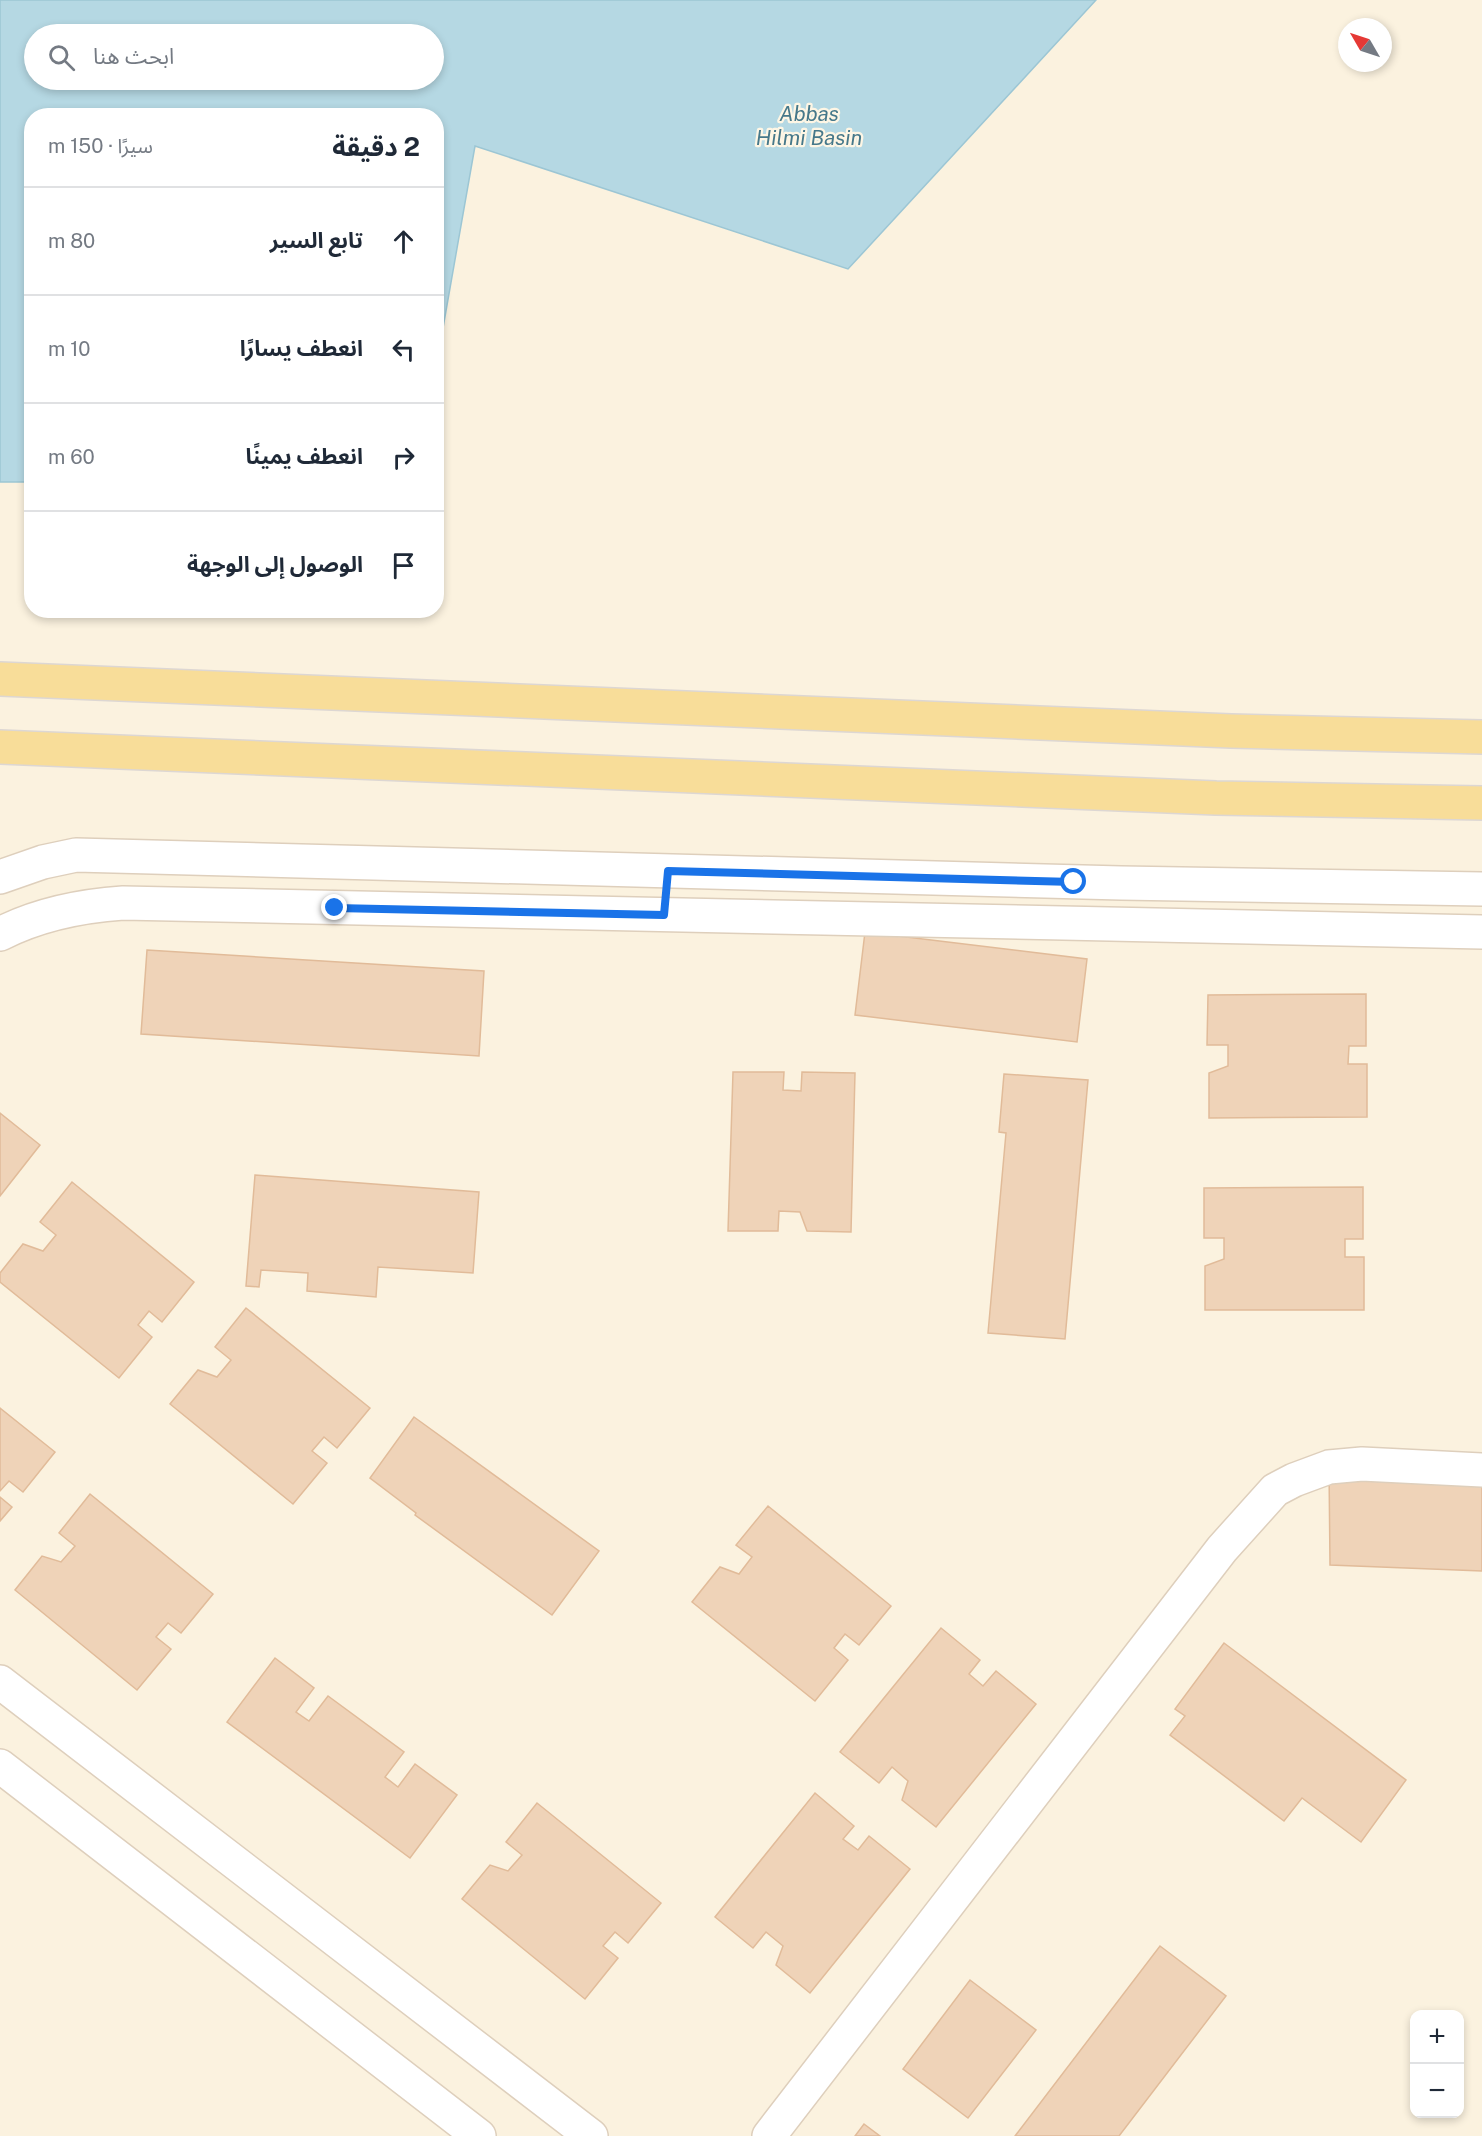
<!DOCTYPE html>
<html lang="ar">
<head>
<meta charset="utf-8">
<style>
	:root { --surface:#fff; --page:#f2f2f3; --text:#1f2937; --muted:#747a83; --line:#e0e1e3 }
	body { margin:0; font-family:"Public Sans","Noto Sans Arabic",sans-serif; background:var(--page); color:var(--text); direction:rtl }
	.controls { position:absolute; right:18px; bottom:18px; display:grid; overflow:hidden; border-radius:12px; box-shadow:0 3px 9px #0003 }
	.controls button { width:54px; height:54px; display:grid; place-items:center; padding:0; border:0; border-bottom:2px solid var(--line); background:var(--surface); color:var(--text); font:30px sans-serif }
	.compass { position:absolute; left:1338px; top:18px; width:54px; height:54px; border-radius:50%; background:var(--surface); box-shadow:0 3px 9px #0003; rotate:309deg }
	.stop { position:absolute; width:18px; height:18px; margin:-14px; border:4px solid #1a73e8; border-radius:50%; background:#fff }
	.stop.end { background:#1a73e8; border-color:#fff; box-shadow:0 2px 6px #0008 }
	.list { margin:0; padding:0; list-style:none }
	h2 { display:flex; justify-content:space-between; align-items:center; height:78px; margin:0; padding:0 24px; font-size:26px }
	h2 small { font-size:20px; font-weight:400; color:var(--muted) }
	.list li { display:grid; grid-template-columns:39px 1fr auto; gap:18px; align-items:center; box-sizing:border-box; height:108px; padding:0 24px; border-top:2px solid var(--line) }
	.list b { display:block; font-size:22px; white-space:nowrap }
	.list em { font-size:20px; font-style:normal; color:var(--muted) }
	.icon { flex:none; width:33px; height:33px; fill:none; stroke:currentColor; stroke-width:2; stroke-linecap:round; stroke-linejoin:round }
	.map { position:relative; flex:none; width:1482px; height:2136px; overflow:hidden; direction:ltr }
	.search { position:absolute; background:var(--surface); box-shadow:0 3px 9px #0003; left:24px; top:24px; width:420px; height:66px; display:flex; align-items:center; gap:15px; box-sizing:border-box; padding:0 21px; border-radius:33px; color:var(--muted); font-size:22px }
	.panel { position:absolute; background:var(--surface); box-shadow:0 3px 9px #0003; left:24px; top:108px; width:420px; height:510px; border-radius:24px; direction:rtl }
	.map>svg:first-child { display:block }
</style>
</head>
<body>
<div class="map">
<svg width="1482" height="2136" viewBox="0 0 1482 2136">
	<rect width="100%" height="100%" fill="#fbf2df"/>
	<path fill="#b5d8e3" stroke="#9cc6d4" stroke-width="1.5" fill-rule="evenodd" d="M0,0H1096L848,269L475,146L437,362L436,116H32L31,482H0ZM34,34H434V80H34Z"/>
	<g fill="#efd3b8" stroke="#e1bb99" stroke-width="1.5">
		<path d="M865,932L1087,959L1077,1042L855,1015Z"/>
		<path d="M147,950L484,971L479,1056L141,1034Z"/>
		<path d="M1366,994V1046H1349L1348,1064H1367V1117L1209,1118V1073L1228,1066V1045H1207L1208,995Z"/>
		<path d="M733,1072H784L783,1090L801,1091L802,1072L855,1073L851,1232L807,1231L800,1212L779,1211L778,1231H728Z"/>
		<path d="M1004,1074L1088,1080L1065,1339L988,1333L1006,1133L999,1132Z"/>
		<path d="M0,1113L40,1145L0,1196Z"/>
		<path d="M255,1175L479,1192L473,1273L378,1267L376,1297L307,1291L308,1273L261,1270L259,1287L246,1286Z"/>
		<path d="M72,1182L194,1282L162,1322L149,1311L138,1325L152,1337L119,1378L0,1282V1273L23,1244L43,1251L56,1235L40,1222Z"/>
		<path d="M1363,1187V1239H1345V1257H1364V1310H1205V1266L1224,1259V1238H1204V1188Z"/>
		<path d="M246,1308L370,1408L337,1448L324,1437L312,1451L327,1463L293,1504L170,1404L198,1370L217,1377L231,1360L215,1347Z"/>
		<path d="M0,1408L55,1452L23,1492L9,1481L0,1491Z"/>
		<path d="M414,1417L599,1551L552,1615L415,1515L416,1513L370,1478Z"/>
		<path d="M1329,1467L1482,1475V1571L1330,1565Z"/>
		<path d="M90,1494L213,1594L181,1633L168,1623L156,1637L171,1649L137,1690L15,1590L42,1556L61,1562L75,1546L59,1533Z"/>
		<path d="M0,1497L12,1507L0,1521Z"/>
		<path d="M768,1506L891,1606L859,1645L845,1634L834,1648L848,1660L815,1701L692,1602L720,1567L739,1574L752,1557L736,1545Z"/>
		<path d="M941,1628L980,1660L969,1674L983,1686L996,1671L1036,1704L936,1827L902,1800L908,1781L892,1767L879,1783L840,1752Z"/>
		<path d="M1224,1643L1406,1780L1361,1842L1302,1798L1284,1821L1170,1735L1185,1716L1175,1709Z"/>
		<path d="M275,1658L314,1688L296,1712L309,1721L328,1696L404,1752L385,1777L398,1787L415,1764L457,1795L410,1858L227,1722Z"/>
		<path d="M815,1793L854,1826L843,1839L858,1850L869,1836L910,1869L810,1993L776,1965L783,1946L766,1932L753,1948L715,1917Z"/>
		<path d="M537,1803L661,1903L628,1943L615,1932L603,1946L618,1958L585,1999L462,1899L490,1865L508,1871L522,1855L506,1842Z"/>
		<path d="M1160,1946L1226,1996L1119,2136H1015Z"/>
		<path d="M970,1980L1036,2030L968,2118L903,2069Z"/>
		<path d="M864,2124L880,2136H855Z"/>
	</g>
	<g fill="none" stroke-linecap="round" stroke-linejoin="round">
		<g stroke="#decfbc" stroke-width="36">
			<g id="minor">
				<path d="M0,877L43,862L76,855L1121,883L1482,889"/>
				<path d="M0,934C39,914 79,906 123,903L1482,932"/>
				<path d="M0,1682L591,2136"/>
				<path d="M0,1766L479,2136"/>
				<path d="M769,2136L1222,1549L1275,1490L1294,1480L1329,1467L1362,1464L1482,1470"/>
			</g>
		</g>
		<g stroke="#ddd7d3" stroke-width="36">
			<g id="major">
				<path d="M0,679L1231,731L1482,737"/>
				<path d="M0,747L1216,798L1482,803"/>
			</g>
		</g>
		<use href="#minor" stroke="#fff" stroke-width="33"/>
		<use href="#major" stroke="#f8dd99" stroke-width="33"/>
	</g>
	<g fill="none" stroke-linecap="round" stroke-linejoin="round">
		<path stroke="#1a73e8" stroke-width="8" d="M335,908L664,915L668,871L1074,882"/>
	</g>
	<g text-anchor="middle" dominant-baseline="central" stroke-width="4.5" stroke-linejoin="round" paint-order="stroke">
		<g font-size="21" font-style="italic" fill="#46788a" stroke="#fef6e5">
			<text x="809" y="113">Abbas<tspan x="809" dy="24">Hilmi Basin</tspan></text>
		</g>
	</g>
</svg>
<div class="controls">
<button>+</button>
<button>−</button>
</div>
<svg class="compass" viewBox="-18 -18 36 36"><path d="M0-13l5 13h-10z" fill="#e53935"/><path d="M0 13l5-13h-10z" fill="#747a83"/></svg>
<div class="stop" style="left:1074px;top:882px"></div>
<div class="stop end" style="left:335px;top:908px"></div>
<div class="search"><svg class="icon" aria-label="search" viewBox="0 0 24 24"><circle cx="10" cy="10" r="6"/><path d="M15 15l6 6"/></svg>ابحث هنا</div>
<section class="panel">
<h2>2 دقيقة<small>سيرًا · 150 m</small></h2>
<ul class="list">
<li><svg class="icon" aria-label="ahead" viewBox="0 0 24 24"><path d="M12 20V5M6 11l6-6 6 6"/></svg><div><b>تابع السير</b></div><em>80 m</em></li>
<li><svg class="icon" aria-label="left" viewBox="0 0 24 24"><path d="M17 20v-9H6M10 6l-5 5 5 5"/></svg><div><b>انعطف يسارًا</b></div><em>10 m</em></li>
<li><svg class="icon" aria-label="right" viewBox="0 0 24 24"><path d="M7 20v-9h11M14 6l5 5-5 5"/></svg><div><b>انعطف يمينًا</b></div><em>60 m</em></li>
<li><svg class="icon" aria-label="arrive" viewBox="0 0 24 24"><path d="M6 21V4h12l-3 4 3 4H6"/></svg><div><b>الوصول إلى الوجهة</b></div></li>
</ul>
</section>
</div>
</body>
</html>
